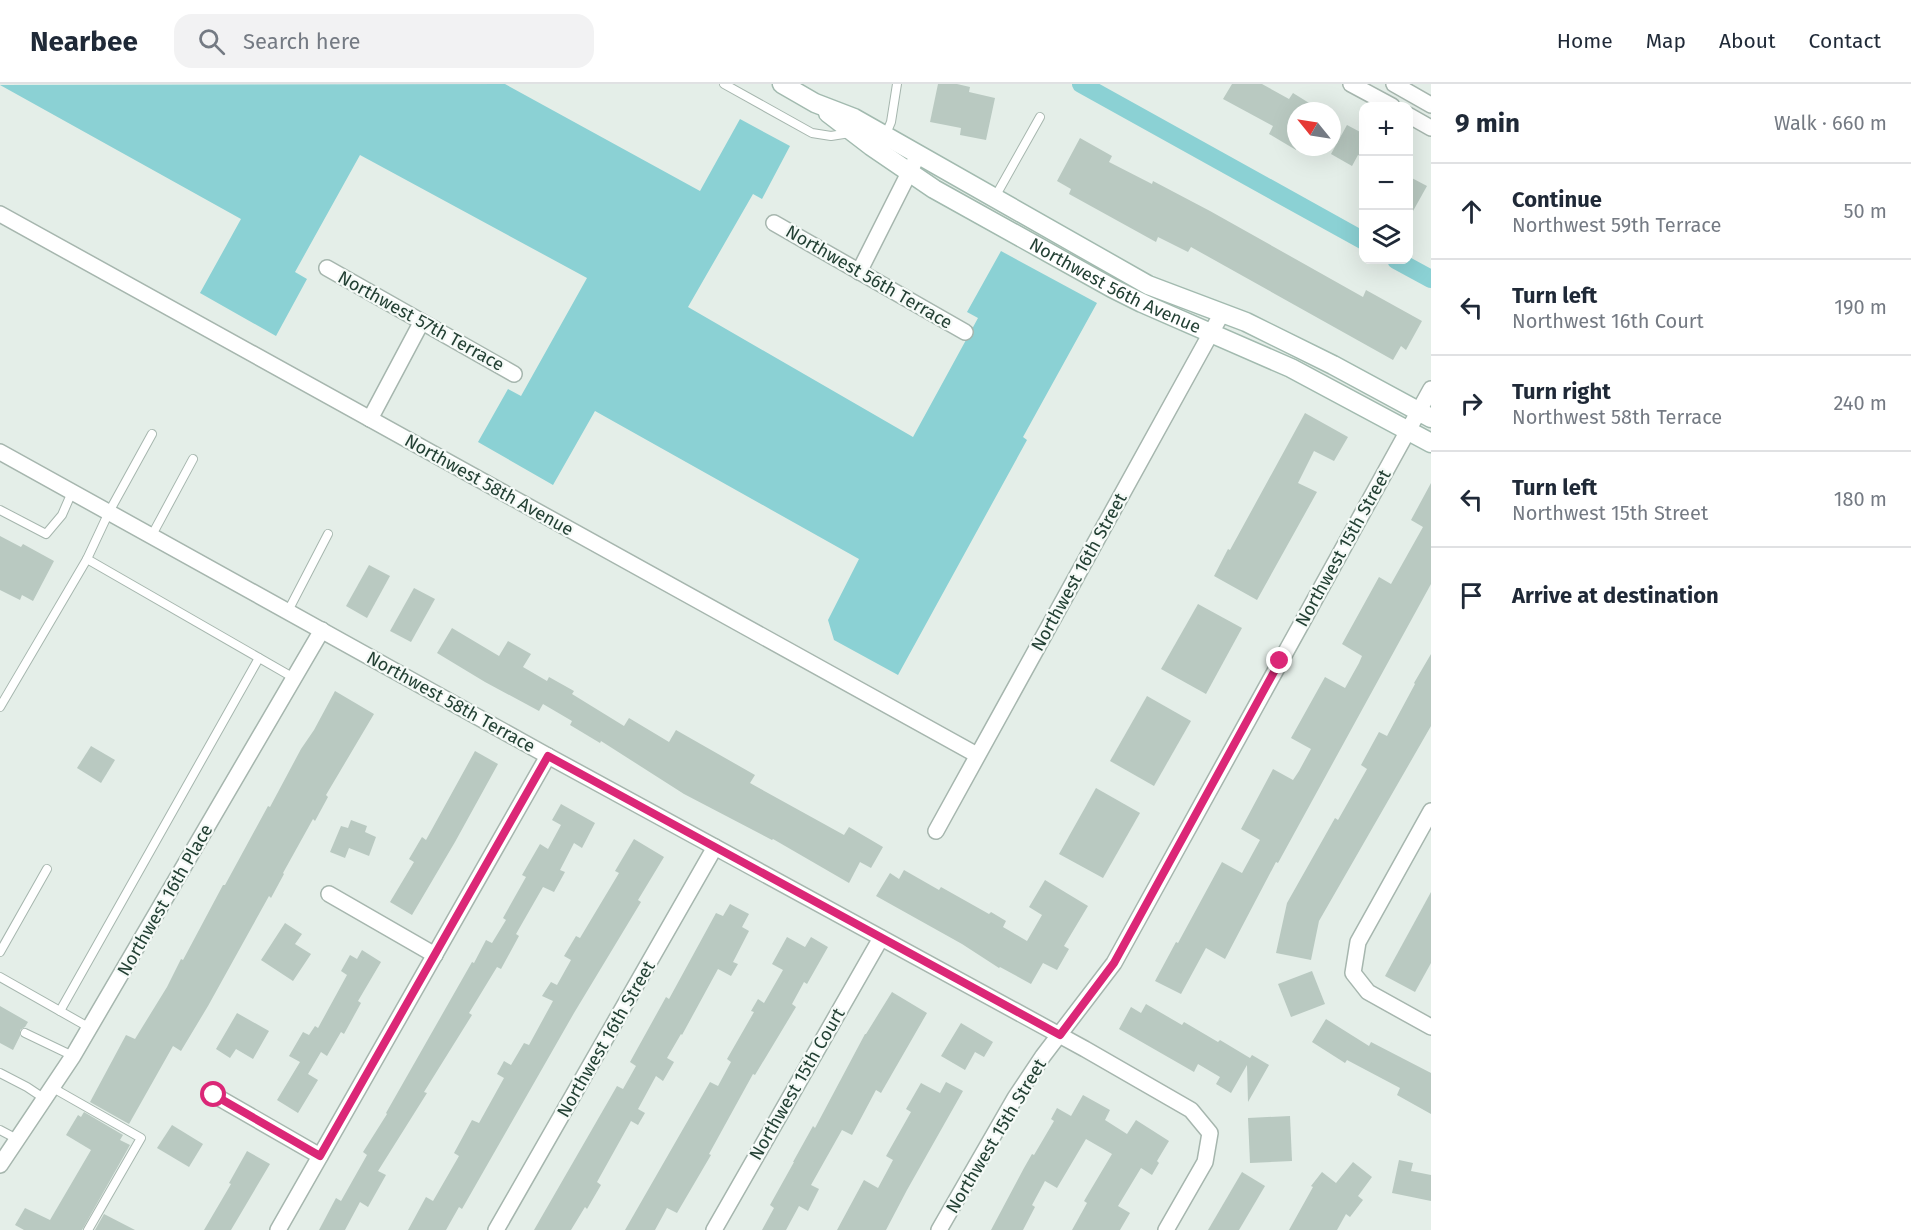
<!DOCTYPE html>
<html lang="en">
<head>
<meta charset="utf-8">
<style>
	:root { --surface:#fff; --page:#f2f2f3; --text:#1f2937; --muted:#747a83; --line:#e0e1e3 }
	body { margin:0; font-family:"Fira Sans",sans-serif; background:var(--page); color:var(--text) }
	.controls { position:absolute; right:18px; top:18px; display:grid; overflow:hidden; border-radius:12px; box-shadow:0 6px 24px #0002 }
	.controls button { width:54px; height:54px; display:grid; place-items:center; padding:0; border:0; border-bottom:2px solid var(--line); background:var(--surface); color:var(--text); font:30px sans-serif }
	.compass { position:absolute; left:1287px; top:18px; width:54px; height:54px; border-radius:50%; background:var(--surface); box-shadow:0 6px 24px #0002; rotate:300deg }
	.stop { position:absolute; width:18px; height:18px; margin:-14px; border:4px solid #db2777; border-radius:50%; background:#fff }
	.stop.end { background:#db2777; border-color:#fff; box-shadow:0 2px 6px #0008 }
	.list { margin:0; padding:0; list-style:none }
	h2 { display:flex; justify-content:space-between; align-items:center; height:78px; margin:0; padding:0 24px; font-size:26px }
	h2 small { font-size:20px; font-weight:400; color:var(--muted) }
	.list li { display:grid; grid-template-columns:39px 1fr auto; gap:18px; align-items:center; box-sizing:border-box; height:96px; padding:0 24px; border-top:2px solid var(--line) }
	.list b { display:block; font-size:22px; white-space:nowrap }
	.list p { margin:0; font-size:20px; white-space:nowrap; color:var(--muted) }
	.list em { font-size:20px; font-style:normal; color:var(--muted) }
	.icon { flex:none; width:33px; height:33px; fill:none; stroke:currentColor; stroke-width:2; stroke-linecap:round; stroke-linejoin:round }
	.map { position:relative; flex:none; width:1431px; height:1146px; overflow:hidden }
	header { display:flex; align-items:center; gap:36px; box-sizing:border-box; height:84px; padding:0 30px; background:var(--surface); border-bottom:2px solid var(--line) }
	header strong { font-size:28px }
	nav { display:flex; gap:33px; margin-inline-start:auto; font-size:21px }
	.search { width:420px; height:54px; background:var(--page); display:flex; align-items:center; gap:15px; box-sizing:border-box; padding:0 21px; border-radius:18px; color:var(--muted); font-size:22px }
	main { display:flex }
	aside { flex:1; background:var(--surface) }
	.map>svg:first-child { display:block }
</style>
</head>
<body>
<header>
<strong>Nearbee</strong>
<div class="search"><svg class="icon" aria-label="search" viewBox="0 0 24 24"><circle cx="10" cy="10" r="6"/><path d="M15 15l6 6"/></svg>Search here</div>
<nav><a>Home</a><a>Map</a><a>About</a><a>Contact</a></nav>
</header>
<main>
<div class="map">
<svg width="1431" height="1146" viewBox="0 0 1431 1146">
	<rect width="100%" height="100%" fill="#e4eee8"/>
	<path fill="#8bd1d4" d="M505,0L700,107L740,35L790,62L762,115L753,110L688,223L913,353L978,234L967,228L1001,167L1097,219L1023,353L1027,356L898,591L834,556L828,536L859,475L595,327L553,401L478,358L508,305L521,312L587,194L360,71L295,188L307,195L276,252L200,209L241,135L0,1Z"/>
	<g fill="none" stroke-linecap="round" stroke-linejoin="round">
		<g stroke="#8bd1d4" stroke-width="18">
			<path d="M1081,0L1364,157"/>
			<path d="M1396,176L1431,195"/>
		</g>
	</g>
	<g fill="#b9c9c1">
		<path d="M938,0H957L970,3L969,8L995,14L986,56L960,51L961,44L930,38Z"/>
		<path d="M1232,0H1262L1289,15L1293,9L1322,27H1296V66L1269,50L1273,42L1223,15Z"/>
		<path d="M1347,41L1364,50V74L1358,71L1352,82L1331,70Z"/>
		<path d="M1080,54L1112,72L1109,78L1152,100L1153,97L1210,127L1363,213L1366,206L1422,237L1406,266L1401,262L1393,276L1191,163L1188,168L1158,153L1156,158L1069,110L1071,105L1057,97Z"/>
		<path d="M1408,92L1427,102L1408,136Z"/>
		<path d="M1305,329L1348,353L1334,377L1314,367L1298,399L1317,408L1257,516L1214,492L1228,465L1230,466Z"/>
		<path d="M1431,399V500L1278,779L1276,778L1225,875L1206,864L1181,910L1155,897L1176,858L1178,859L1222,778L1242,789L1260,756L1241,745L1273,685L1293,696L1299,687L1311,665L1291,654L1325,593L1345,604L1359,579L1362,572L1342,560L1379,493L1391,500L1423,443L1411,436Z"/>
		<path d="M0,452L21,463L23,460L54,477L33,517L22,511L20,516L0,506Z"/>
		<path d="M369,481L390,492L367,534L346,522Z"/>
		<path d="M414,504L435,515L411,558L390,547Z"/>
		<path d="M1198,520L1242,544L1206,610L1161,585Z"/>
		<path d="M452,544L499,572L508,557L531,570L523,583L547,597L549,593L574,607L572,610L624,642L629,634L669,658L676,646L755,691L750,699L844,751L849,743L883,763L871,784L860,778L849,799L773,755L772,756L684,710L601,657L600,659L570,641L572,637L543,620L539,627L485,598L437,569Z"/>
		<path d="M1431,570V642L1319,837L1311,876L1276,869L1287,819L1335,734L1338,736L1367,685L1361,681L1379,648L1387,652L1415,600L1414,599Z"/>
		<path d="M335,607L374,630L326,711L328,713L315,737L313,735L283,789L284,790L271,814L269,812L208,922L181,967L173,962L129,1040L90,1018L126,951L135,955L167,903L181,875L183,876L223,801H225L268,722L270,723L301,665L314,646Z"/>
		<path d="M1147,612L1191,637L1154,702L1110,677Z"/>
		<path d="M91,662L115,676L101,699L77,684Z"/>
		<path d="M475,667L498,680L455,758L412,831L390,818L414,778L409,775L422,753L426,756Z"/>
		<path d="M1096,704L1140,729L1103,794L1059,770Z"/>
		<path d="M561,720L595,739L582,764L574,759L560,786L565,788L554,808L543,803L516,850L519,852L501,885L497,883L469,929L472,931L424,1008L427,1009L378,1087L386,1091L368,1123L360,1118L345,1146H319L336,1114L341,1117L367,1071L363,1068L387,1030L386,1029L472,878L474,879L486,856L492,859L506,836L503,834L526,793L522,791L540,760L548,765L561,741L552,736Z"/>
		<path d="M351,736L367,742L365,748L376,753L369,772L349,764L345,774L330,768L341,742L348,744Z"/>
		<path d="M634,755L664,773L638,816L641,818L574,929L462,1125L459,1123L446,1146H408L426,1113L433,1117L459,1072L454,1069L472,1036L479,1039L504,994L497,990L504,977L511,981L524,959L529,961L553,917L542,912L551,898L557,901L571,876L564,872L576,852L580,854L619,789L615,787Z"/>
		<path d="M904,786L939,806L941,803L989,830L991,828L1006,837L1003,843L1027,857L1042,831L1029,823L1045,796L1088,822L1064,862L1069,865L1057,886L1043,879L1031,900L1000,883L999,884L962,860L876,812L890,789L899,795Z"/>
		<path d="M1431,808V879L1415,908L1385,892Z"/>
		<path d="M730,820L749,830L742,843L749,847L733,878L738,880L731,892L718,885L682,951L681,950L667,974L674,978L663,997L656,992L638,1025L645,1029L638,1041L631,1037L597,1098L601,1101L587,1125L585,1123L571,1146H534L617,1002L623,1005L636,982L630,978L666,913L669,915L716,829L723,832Z"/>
		<path d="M285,839L302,850L295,860L311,870L293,897L261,876Z"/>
		<path d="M787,853L805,863L811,853L828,863L807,900L804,898L792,920L796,923L755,991L753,990L709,1070L711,1071L677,1129L667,1124L655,1146H625L710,998L718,1002L731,978L727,975L754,928L751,927L758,915L764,919L783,886L772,880Z"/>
		<path d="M362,866L381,878L358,917L361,919L344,950L341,948L327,972L321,968L308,990L318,996L298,1029L277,1016L300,978L289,972L303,948L309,951L315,942L318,944L347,891L341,887L350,871L357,875Z"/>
		<path d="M1312,887L1325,920L1291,933L1278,900Z"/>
		<path d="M892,908L927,929L881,1009L876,1006L852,1051L842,1046L811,1101L819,1105L808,1127L799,1122L786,1146H762L774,1124L770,1121L794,1078H793L813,1042L815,1044L865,950H866Z"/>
		<path d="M1146,920L1182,941L1184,938L1218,958L1220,956L1250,974L1252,971L1269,981L1248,1018L1247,981L1231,1009L1216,1000L1220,993L1198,980L1194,988L1119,945L1131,923L1141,929Z"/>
		<path d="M0,922L28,938L25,943L20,946V952L13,966L0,959Z"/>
		<path d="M237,929L269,947L253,975L236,965L230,974L216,965Z"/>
		<path d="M1326,935L1369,962L1371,958L1431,989V1030L1397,1011L1400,1004L1347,976L1345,979L1312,958Z"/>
		<path d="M961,939L993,958L984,973L975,968L965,986L941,972Z"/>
		<path d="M946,998L963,1007L907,1106L886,1146H837L864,1096L878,1104L893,1076L886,1072L911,1028L906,1025L921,999L940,1009Z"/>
		<path d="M1083,1011L1110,1026L1105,1036L1127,1050L1136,1036L1169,1057L1157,1077L1159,1079L1152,1091L1141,1084L1118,1122L1130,1129L1120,1146H1072L1087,1119L1084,1117L1112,1070L1086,1055L1057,1104L1045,1097L1032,1121L1035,1123L1023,1146H991L1024,1084L1032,1070L1034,1071L1054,1037L1051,1035L1057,1024L1071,1032Z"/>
		<path d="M84,1028L123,1051L120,1056L130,1061L82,1146H24L15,1141L25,1124L50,1136L91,1066L66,1051L78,1031L81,1033Z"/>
		<path d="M1290,1032L1292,1077L1250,1079L1248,1034Z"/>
		<path d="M172,1041L203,1060L189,1083L157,1064Z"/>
		<path d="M247,1067L270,1080L231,1146H204L231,1100L229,1099Z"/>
		<path d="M1399,1076L1413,1079L1411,1087L1431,1091V1117L1392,1109Z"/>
		<path d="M1353,1078L1372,1093L1358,1112L1363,1116L1350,1133L1346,1130L1337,1146H1289L1313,1103L1311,1102L1322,1088L1336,1099Z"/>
		<path d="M1242,1088L1265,1102L1239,1146H1208Z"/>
		<path d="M104,1130L135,1146H95Z"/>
	</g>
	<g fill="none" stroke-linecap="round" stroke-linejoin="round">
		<g stroke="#a6b6ae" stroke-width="10">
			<g id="lane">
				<path d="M724,0L812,49L831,52L850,49"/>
				<path d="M886,50L891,38L897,0"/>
				<path d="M995,113L1040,33"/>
				<path d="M0,426L46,450L62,431L72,408"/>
				<path d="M152,451L193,375"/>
				<path d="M87,475L109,428L152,350"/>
				<path d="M288,527L328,450"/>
				<path d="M0,623L87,475L294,594"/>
				<path d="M0,868L47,785"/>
				<path d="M0,893L90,944"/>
				<path d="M60,927L259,574"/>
				<path d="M25,949L73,972"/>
				<path d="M0,989L27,1003L45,1015"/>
				<path d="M53,1004L141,1054L88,1146"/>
				<path d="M0,1046L17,1055"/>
			</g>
		</g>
		<g stroke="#a6b6ae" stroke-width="18">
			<g id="street">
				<path d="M1351,0L1392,22"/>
				<path d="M1394,0L1431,21"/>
				<path d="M1408,31L1431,44"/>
				<path d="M0,130L977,671"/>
				<path d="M774,139L965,248"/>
				<path d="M327,184L514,290"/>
				<path d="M859,188L918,71"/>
				<path d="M370,335L421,239"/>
				<path d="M0,368L548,672L1085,965L1191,1026L1210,1049L1205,1078L1166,1146"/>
				<path d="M1431,727L1358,858L1353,889L1368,908L1431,943"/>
				<path d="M936,747L1222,229"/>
				<path d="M329,810L435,871"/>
				<path d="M214,1011L320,1072"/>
				<path d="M0,1081L73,972L322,546"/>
				<path d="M278,1146L548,672"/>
				<path d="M496,1146L715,763"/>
				<path d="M714,1146L881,854"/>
				<path d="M939,1146L1015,1014L1043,972L1114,879L1431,305"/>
			</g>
		</g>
		<g stroke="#a2baaf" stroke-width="21">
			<g id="secondary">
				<path d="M782,0L815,19L854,34L1148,201L1246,238L1333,281L1431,334"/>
				<path id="s1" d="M828,29L871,62L934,105L1112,204L1142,219L1291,284L1431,359"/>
			</g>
		</g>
		<use href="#lane" stroke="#fff" stroke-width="8"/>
		<use href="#street" stroke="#fff" stroke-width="15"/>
		<use href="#secondary" stroke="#fff" stroke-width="18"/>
	</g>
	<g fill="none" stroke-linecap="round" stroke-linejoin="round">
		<path stroke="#db2777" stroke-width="8" d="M214,1011L320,1072L548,672L1060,951L1114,879L1280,577"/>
	</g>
	<g text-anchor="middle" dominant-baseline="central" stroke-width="4.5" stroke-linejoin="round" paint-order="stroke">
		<g font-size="18" fill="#234034" stroke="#f5faf7">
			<text transform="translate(869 193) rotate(30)">Northwest 56th Terrace</text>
			<text stroke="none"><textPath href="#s1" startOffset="336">Northwest 56th Avenue</textPath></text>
			<text transform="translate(421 237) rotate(29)">Northwest 57th Terrace</text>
			<text transform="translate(489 401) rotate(29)">Northwest 58th Avenue</text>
			<text transform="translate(1343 464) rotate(-61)">Northwest 15th Street</text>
			<text transform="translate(1079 488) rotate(-61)">Northwest 16th Street</text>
			<text transform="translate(451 618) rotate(29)">Northwest 58th Terrace</text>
			<text transform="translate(165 816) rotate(-60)">Northwest 16th Place</text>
			<text transform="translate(606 955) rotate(-60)">Northwest 16th Street</text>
			<text transform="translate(797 1000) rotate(-60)">Northwest 15th Court</text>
			<text transform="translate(996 1052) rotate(-59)">Northwest 15th Street</text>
		</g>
	</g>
</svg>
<div class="controls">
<button>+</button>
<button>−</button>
<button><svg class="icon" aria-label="layers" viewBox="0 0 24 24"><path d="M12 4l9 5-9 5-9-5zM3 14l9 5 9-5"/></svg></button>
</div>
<svg class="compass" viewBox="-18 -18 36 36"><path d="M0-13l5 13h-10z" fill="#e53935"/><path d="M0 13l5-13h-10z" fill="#747a83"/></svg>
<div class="stop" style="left:214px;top:1011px"></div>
<div class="stop end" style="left:1280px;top:577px"></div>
</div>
<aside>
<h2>9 min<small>Walk · 660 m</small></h2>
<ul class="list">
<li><svg class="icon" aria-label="ahead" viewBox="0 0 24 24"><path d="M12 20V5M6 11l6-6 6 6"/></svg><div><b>Continue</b><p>Northwest 59th Terrace</p></div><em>50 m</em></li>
<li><svg class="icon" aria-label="left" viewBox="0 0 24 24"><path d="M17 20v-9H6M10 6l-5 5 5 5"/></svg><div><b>Turn left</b><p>Northwest 16th Court</p></div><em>190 m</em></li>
<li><svg class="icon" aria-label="right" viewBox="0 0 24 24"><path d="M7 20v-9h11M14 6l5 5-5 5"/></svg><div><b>Turn right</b><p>Northwest 58th Terrace</p></div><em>240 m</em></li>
<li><svg class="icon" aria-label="left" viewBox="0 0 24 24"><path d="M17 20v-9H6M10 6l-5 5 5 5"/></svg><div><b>Turn left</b><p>Northwest 15th Street</p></div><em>180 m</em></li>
<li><svg class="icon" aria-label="arrive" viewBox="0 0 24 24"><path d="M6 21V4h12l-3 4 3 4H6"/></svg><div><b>Arrive at destination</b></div></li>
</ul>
</aside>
</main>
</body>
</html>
